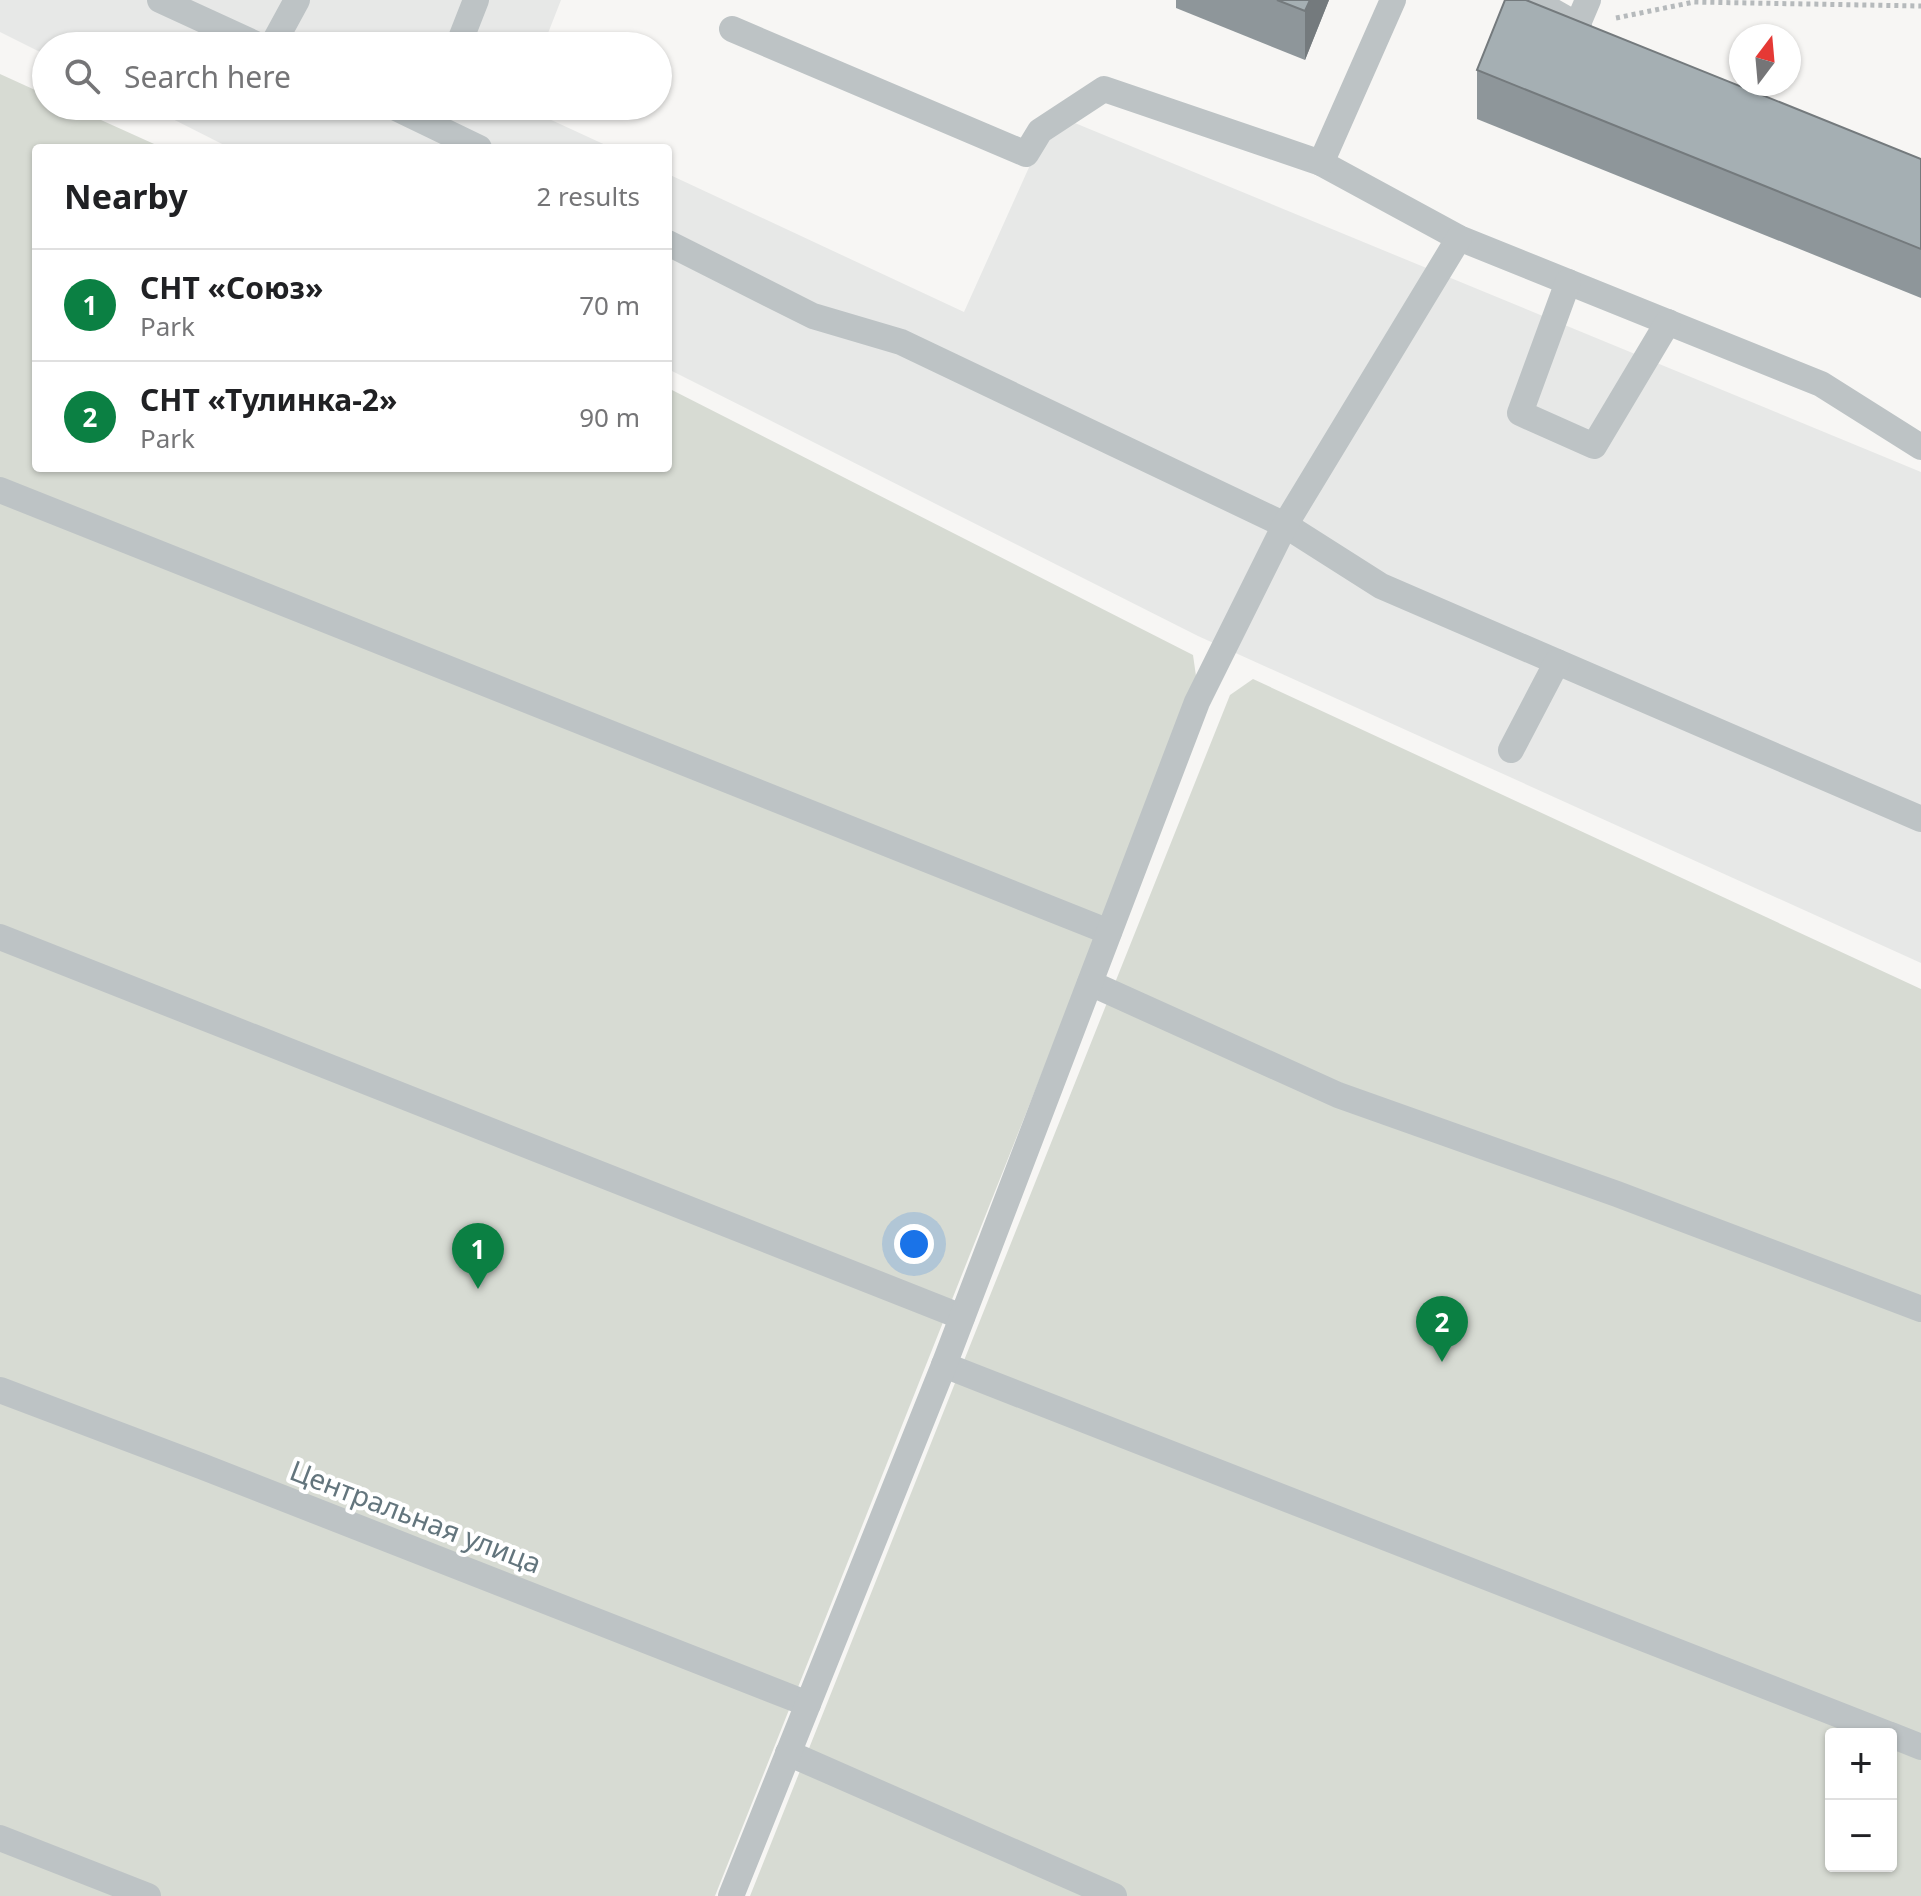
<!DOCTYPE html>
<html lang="en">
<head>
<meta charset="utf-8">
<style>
	:root { --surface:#fff; --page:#f2f2f2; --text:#202124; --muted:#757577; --line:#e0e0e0; --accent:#0b8043 }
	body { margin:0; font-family:"Noto Sans",sans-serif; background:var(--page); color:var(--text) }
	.controls { position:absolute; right:24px; bottom:24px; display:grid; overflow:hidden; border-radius:8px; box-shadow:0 2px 6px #0004 }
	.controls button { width:72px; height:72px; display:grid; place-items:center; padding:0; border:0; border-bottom:2px solid var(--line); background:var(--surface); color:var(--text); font:40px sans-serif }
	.compass { position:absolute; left:1729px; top:24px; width:72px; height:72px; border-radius:50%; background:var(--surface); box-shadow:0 2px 6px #0004; rotate:16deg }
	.you { position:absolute; left:914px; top:1244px; width:28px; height:28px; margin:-20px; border:6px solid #fff; border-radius:50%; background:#1a73e8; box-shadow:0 0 0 12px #1a73e833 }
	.badge { display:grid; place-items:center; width:52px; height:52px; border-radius:50%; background:var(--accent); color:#fff; font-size:26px; font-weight:700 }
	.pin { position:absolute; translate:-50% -66px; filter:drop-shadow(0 2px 4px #0008) }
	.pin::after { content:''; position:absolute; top:42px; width:28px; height:24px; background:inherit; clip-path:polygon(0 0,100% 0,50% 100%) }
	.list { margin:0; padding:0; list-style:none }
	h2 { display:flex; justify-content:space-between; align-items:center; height:104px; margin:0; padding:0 32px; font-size:34px }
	h2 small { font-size:26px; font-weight:400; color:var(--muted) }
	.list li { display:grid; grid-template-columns:52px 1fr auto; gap:24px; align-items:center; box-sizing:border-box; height:112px; padding:0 32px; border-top:2px solid var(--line) }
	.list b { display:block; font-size:30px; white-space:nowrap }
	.list p { margin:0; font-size:26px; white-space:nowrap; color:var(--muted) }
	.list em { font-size:26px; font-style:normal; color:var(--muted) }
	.icon { flex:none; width:44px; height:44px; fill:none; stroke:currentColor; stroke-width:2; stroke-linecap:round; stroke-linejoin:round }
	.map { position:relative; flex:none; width:1921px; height:1896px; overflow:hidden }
	.search { position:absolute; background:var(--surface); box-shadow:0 2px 6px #0004; left:32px; top:32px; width:640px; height:88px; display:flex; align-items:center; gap:20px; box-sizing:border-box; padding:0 28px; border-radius:44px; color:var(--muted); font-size:30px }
	.panel { position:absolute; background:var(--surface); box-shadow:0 2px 6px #0004; left:32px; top:144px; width:640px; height:328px; border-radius:8px }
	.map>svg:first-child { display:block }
</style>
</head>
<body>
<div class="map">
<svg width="1921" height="1896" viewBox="0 0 1921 1896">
	<rect width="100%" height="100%" fill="#f7f6f4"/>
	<g fill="#e7e8e7">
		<path d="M0,0H561L543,46H46V55L0,32Z"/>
		<path d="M147,106H521L612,148H230Z"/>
		<path d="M1053,114L1921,472V963L1198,636L668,369V174L964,312Z"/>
	</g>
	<g fill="#d7dbd3" fill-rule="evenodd">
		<path d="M0,74L46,95V106H70L163,148H36V468H668V388L1193,655L1197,683L715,1896H0Z"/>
		<path d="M1253,679L1921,989V1896H750L1230,695ZM1831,1734H1891V1866H1831Z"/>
	</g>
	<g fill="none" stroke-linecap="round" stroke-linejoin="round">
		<path stroke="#b6babc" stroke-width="5" stroke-dasharray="4 4" stroke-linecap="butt" d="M1616,18L1694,2L1921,6"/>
		<g stroke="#bdc3c5" stroke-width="26">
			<path d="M160,0L260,46"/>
			<path d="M1533,0L1579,26"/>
			<path d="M1577,26L1588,0"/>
			<path d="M732,29L1026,154L1040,131L1104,89L1321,163L1459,238L1821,384L1921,447"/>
			<path d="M272,46L297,0"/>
			<path d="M458,46L476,0"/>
			<path d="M392,106L479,148"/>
			<path d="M1321,163L1393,0"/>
			<path d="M668,243L813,316L901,342L1285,525L1381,586L1921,819"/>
			<path d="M1568,282L1520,413L1594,446L1668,322"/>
			<path d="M0,490L1109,932"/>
			<path d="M1511,750L1557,662"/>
			<path d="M0,937L962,1317"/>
			<path d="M1090,983L1338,1095L1617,1194L1921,1309"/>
			<path d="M944,1365L1888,1734"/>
			<path d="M0,1390L201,1466L808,1704"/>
			<path d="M1891,1735L1921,1747"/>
			<path d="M788,1753L1114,1896"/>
			<path d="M0,1838L148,1896"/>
			<path d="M731,1896L944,1365L1197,702L1285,525L1459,238"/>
		</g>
	</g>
	<g fill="#8e969a">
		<path d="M1176,0H1329L1305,60L1176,8Z"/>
		<path d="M1477,70L1921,159V298L1477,119Z"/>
	</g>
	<path fill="#747a7d" d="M1310,0H1329L1305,60V11Z"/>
	<g fill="#a5afb3" stroke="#747a7d" stroke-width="2">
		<path d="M1277,0H1310L1305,11Z"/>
		<path d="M1505,0H1526L1921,159V249L1477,70Z"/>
	</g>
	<g text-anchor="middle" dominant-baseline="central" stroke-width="8" stroke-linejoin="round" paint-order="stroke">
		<g font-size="28" fill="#63757d" stroke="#fff">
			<text transform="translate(416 1516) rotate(21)">Центральная улица</text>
		</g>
	</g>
</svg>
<div class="controls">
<button>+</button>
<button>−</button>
</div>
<svg class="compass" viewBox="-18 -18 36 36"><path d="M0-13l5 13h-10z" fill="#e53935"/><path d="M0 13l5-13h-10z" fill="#757577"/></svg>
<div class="you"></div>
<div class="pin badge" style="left:478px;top:1289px">1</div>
<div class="pin badge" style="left:1442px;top:1362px">2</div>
<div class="search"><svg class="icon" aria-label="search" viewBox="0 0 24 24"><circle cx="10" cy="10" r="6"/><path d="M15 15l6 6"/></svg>Search here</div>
<section class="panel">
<h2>Nearby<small>2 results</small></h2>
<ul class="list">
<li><span class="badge">1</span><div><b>СНТ «Союз»</b><p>Park</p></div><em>70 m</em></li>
<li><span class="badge">2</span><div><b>СНТ «Тулинка-2»</b><p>Park</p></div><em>90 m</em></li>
</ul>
</section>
</div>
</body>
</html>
